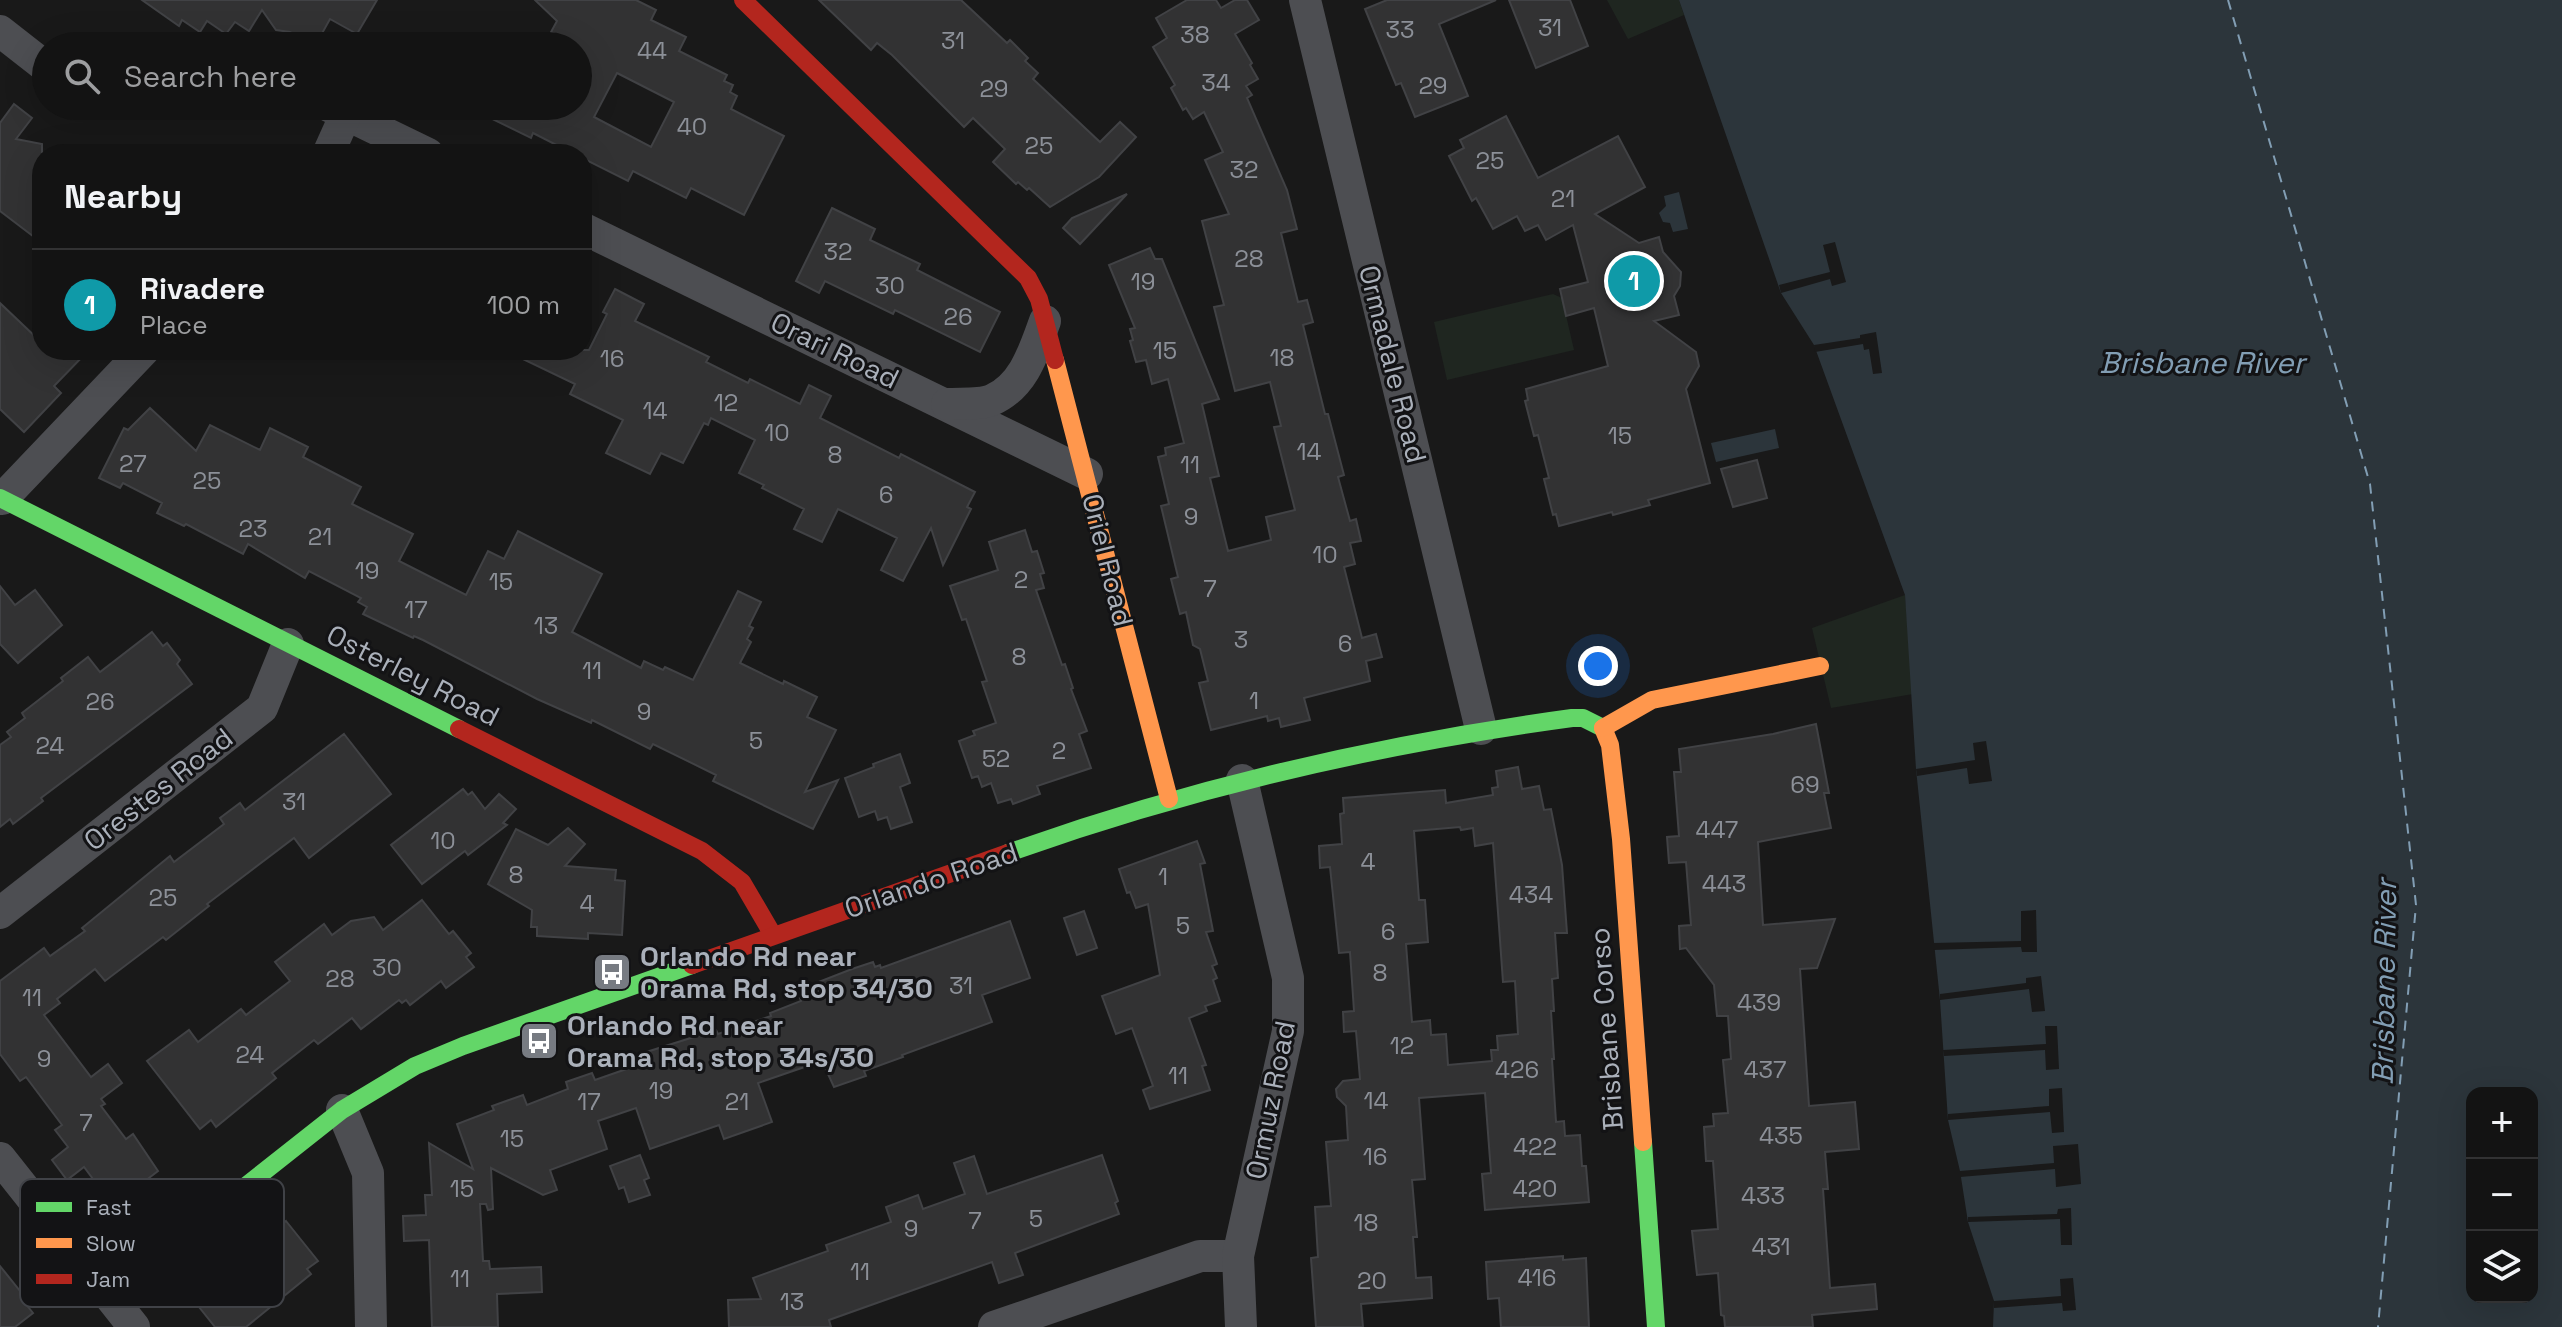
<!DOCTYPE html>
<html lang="en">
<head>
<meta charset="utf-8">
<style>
	:root { --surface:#131313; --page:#1c1c1c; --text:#f1f3f6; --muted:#9d9ea0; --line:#323233; --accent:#777b82 }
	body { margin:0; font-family:"Space Grotesk",sans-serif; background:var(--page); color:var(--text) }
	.controls { position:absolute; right:24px; bottom:24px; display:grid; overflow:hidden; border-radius:16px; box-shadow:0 8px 32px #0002 }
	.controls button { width:72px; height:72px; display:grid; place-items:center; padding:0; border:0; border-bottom:2px solid var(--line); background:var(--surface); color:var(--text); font:40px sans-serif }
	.you { position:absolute; left:1598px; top:666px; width:28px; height:28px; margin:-20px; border:6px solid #fff; border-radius:50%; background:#1a73e8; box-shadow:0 0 0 12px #1a73e833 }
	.badge { display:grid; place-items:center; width:52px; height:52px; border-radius:50%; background:var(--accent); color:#fff; font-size:26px; font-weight:700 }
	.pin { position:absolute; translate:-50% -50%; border:4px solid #fff; box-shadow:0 2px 8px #0006 }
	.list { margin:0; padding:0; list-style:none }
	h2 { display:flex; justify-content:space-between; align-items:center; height:104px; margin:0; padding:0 32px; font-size:34px }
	h2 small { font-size:26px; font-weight:400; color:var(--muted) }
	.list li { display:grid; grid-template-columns:52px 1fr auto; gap:24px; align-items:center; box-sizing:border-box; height:112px; padding:0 32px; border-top:2px solid var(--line) }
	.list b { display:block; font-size:30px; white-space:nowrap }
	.list p { margin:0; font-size:26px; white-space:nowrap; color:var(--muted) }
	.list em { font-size:26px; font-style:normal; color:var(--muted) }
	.icon { flex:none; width:44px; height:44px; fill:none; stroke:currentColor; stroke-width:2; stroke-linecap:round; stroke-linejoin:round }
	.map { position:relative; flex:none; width:2562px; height:1327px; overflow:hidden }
	.search { position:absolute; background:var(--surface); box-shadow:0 8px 32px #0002; left:32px; top:32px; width:560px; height:88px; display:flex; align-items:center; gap:20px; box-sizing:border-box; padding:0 28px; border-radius:44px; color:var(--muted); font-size:30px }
	.panel { position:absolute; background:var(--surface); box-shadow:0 8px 32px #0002; left:32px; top:144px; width:560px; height:216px; border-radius:32px }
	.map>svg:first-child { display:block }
</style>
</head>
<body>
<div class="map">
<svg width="2562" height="1327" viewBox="0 0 2562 1327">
	<rect width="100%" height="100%" fill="#191919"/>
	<g fill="#1f2620">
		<path d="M1607,0H1679L1684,15L1628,39Z"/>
		<path d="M1553,294L1562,298L1574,350L1447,380L1434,322Z"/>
		<path d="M1905,595L1913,694L1831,708L1812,628Z"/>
	</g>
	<g fill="#2c353b" fill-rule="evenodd">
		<path d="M1679,0H2562V1327H1993L1994,1301L1968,1222L1960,1171L1948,1120L1940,1000L1916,769L1905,595L1814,345L1781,293ZM2472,1093H2532V1297H2472Z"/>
		<path d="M1679,192L1688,229L1673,232L1670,223L1663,222L1659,213L1666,206L1664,196Z"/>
		<path d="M1775,429L1779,448L1716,462L1711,443Z"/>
	</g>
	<g fill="#191919">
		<path d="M1835,242L1846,282L1832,286L1830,279L1781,293L1779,285L1830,272L1823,245Z"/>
		<path d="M1876,332L1882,373L1873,374L1869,349L1864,350L1863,344L1815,352L1814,345L1860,338V335Z"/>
		<path d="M1986,741L1992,781L1969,784L1967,768L1917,776L1916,769L1975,760L1973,743Z"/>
		<path d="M2036,910L2037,952H2022L2021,947L1933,950V943L2021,941V911Z"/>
		<path d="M2041,976L2045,1011L2032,1012L2029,989L1940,1000V994L2026,983V978Z"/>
		<path d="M2045,1026H2057L2059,1069L2046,1070L2045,1050L1944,1056L1943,1050L2046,1044Z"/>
		<path d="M2062,1088L2064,1132L2052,1133L2050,1112L1948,1120V1114L2049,1106V1089Z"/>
		<path d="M2078,1144L2081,1184L2056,1187L2055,1169L1960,1177V1171L2054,1163L2053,1146Z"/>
		<path d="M2071,1208L2072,1245H2061L2060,1219L1968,1222V1217L2057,1214L2058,1209Z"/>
		<path d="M2073,1278L2076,1310L2063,1311L2062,1303L1994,1308V1301L2061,1296L2060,1279Z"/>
	</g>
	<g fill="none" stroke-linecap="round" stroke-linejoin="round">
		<path stroke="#829eb4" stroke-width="2" stroke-dasharray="10 8" stroke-linecap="butt" d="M2228,0L2370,484L2416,905L2378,1327"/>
	</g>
	<g fill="#323233" stroke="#414245" stroke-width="2" fill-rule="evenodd">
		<path d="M142,0H377L357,34L330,19L315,46L290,32L276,30L262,10L249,31L235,22L226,34L207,21L200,32L182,20L179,26Z"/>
		<path d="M535,0H636L656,10L651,20L686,37L679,51L727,75L724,81L733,85L730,92L737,96L731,109L784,136L744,215L691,188L686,198L633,171L628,181L582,158V154H574L533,133L531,138L466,106H578V46L551,32L557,21ZM617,73L674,102L651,147L594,117Z"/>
		<path d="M819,0H961L1007,43L1010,40L1028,58L1025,61L1038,73L1033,79L1100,142L1120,122L1136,137L1099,177L1050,207L1029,188L1027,190L1018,182L1016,184L993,162L1005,149L973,118L964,127L892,55L877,43L871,50Z"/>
		<path d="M1187,0H1216L1221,8L1235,0H1247L1259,20L1235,34L1252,63L1250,65L1258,79L1246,86L1252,95L1247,98L1287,190L1297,229L1281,233L1298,302L1307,300L1313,322L1303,325L1325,414H1328L1344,475L1338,477L1350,521L1356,519L1361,541L1350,543L1355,564L1344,567L1362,638L1376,634L1382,657L1366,661L1370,681L1304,698L1310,720L1281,727L1279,718L1268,721L1267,716L1211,730L1199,683L1208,681L1200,649L1193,645L1186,612L1180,614L1171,579L1178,577L1161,506L1169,504L1158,457L1166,455L1165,448L1184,443L1168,379L1152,384L1146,360L1136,362L1130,341L1133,340L1130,329L1135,328L1109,265L1150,248L1155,259H1162L1219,399L1202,404L1219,476L1210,478L1228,551L1271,540L1266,517L1295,510L1274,427L1281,426L1270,382L1235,391L1214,307L1224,305L1202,221L1229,214L1205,160L1223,152L1204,112L1193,119L1186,108L1183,110L1171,88L1175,85L1153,47L1167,38L1156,18Z"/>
		<path d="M1387,0H1496L1439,24L1468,96L1415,117L1401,83L1396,85L1365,9Z"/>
		<path d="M1509,0H1570L1588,46L1536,68Z"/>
		<path d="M14,104L32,118L16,139L42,144V243L0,211V123Z"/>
		<path d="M1506,116L1538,178L1618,136L1645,187L1595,214L1639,243L1659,237L1663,252L1681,272L1680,286L1674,296L1679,315L1654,321L1696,352L1699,366L1686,389L1710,483L1648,500L1650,505L1613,515L1612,512L1559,526L1556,514L1553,515L1544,479L1549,478L1538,435L1534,436L1525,401L1528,400L1526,389L1608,366L1594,308L1566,316L1560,289L1588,282L1573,225L1546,240L1538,225L1525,231L1517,216L1493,229L1476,198L1472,201L1449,156L1464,148L1460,140Z"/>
		<path d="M1127,194L1080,244L1063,228L1072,218Z"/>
		<path d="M832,208L875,229L870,240L920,264L917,270L1000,312L980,352L895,310L893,314L825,281L819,293L796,281Z"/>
		<path d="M615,289L644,304L635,321L709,357L706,362L748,383L750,379L800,404L809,385L831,396L820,418L899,458L901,454L975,492L967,507L971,509L943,565L931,528L903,581L881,570L897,538L838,509L822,542L794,529L804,509L762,488L764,485L739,473L755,440L711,418L708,425L704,423L683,463L661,453L650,474L606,453L623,420L570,394L575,384L504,350H589L607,314L603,312Z"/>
		<path d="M0,303L42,343V350H89L54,386L61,393L24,432L0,409Z"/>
		<path d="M150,408L196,451L210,425L260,450L270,428L308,447L303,457L361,487L352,504L413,534L399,561L466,595L488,551L504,559L518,531L602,574L572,632L641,668L644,661L663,670L665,667L693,680L738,591L761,602L749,626L753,628L747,639L751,642L740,663L783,684L784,681L817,697L807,717L836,730L805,792L838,780L813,829L713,781L716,775L653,744L650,749L592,720L591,723L537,699L423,640L414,636L413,638L363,614L367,607L358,602L361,598L309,571L305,578L248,544L243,554L186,524L184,526L157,513L162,503L123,483L120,488L99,478L124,428L128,430Z"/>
		<path d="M1757,460L1767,498L1733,507L1721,469Z"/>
		<path d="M1025,530L1032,552L1037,551L1044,573L1040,574L1044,588L1036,590L1062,665L1065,664L1073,688L1071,689L1087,731L1079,734L1091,768L1037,786L1040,794L1013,804L1011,799L998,803L991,783L982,787L978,776L972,778L959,741L975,735L973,731L996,723L982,682L987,681L966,619L962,620L950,586L998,570L989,542Z"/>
		<path d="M0,586L15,605L35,590L62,625L18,663L0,644Z"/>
		<path d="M152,632L163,646L167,643L180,660L177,664L192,684L41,798L43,801L13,824L10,819L0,827V745L11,737L7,732L25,718L22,713L63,681L61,678L88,657L100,672Z"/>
		<path d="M1816,724L1829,793H1824L1831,828L1758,842L1763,925L1835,919L1817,968L1800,969L1809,1106L1855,1102L1859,1149L1825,1152L1828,1189H1823L1830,1288L1875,1284L1877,1309L1812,1315L1813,1327H1725L1724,1316L1721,1315L1718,1273L1697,1275L1692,1231L1718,1229L1713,1161H1706L1704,1127L1714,1126L1713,1114L1728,1113L1723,1060L1731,1059L1728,1016H1717L1714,985L1686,948L1680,949L1679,926L1691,925L1686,862L1669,863L1667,837L1679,836L1674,772H1681L1679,749L1773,734Z"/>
		<path d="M344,734L391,794L309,858L294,838L207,904L209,906L166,940L163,937L105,981L95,969L57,999L60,1003L44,1015L91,1077L108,1064L122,1083L101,1099L105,1104L101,1106L126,1139L133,1134L158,1171L145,1181L147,1185L118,1207L115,1204L113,1206L84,1167L67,1180L52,1160L68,1147L55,1130L62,1125L26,1077L20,1081L0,1054V981L44,948L50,956L85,931L82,928L170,856L174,862L224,824L220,818L240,803L245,810Z"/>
		<path d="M900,754L910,783L900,787L912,822L891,829L887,817L878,820L875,811L859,817L845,778L874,767L873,764Z"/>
		<path d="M1518,767L1522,789L1539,786L1544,810L1551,809L1562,865L1567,933H1555L1558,978L1552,979L1554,1011H1551L1554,1059H1552L1556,1122L1564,1121L1565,1136L1580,1135L1582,1166H1586L1589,1202L1485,1210L1482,1174L1491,1173L1485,1093L1419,1098L1425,1179L1412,1180L1417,1237H1413L1416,1278L1431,1277L1432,1298L1361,1304L1363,1327H1316L1311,1258L1318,1257L1315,1207L1331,1206L1326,1142L1348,1140L1346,1106L1337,1097L1336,1089L1343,1081L1360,1079L1356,1031L1344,1032L1343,1012L1354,1011L1350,952L1339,953L1330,867L1320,868L1319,846L1342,844L1340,814L1344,813L1343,798L1445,790L1446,803L1493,795L1492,788L1498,787L1496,771ZM1460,827L1461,830L1473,828L1475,846L1493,843L1503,982L1515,981L1518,1034L1497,1036L1498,1050H1491L1492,1061L1448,1065L1446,1034L1431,1035L1430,1020L1412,1022L1406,944L1428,942L1425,900H1419L1414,831Z"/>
		<path d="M463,789L468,795L472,792L485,809L499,794L516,809L503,823L507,825L468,855L465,851L422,884L391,845Z"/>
		<path d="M568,828L585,844L565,866L616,870L615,880L625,881L622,935L588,933V939L537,936V927H531L532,910L488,884L516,829L548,845Z"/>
		<path d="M1197,841L1205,863L1200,864L1213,931L1206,932L1217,964L1212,966L1217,978L1213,980L1220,1001L1205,1006L1207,1011L1189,1018L1206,1065L1202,1066L1210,1090L1150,1109L1143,1090L1153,1086L1132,1028L1116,1034L1102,996L1160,975L1148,904L1136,908L1130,892L1127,893L1119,869Z"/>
		<path d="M422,900L449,934L453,931L471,953L466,957L474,967L446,988L441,981L410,1005L406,1000L402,1003L399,1000L361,1029L352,1018L318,1044L314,1040L272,1073L276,1078L216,1127L211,1120L200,1129L147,1061L189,1030L198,1042L241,1009L246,1015L290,981L275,962L324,924L332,935L351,921L374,917L383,930Z"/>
		<path d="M1084,911L1097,948L1077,955L1064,918Z"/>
		<path d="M1010,921L1030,978L982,995L992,1022L902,1055L903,1057L864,1071L866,1076L834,1087L822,1061L758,1083L772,1122L724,1139L719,1125L650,1149L636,1108L598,1121L607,1149L550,1170L557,1190L543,1195L491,1168L493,1209L488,1210L486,1204H480L483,1261H489L490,1269L541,1267L542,1292L497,1294L498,1327H432L429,1240L404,1241L403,1216L426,1215L425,1195H432L429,1143L473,1169L457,1124L494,1110L492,1106L523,1095L527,1105L568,1089L566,1082L592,1073L595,1080L635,1066L634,1062L639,1060L637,1055L716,1030L718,1034L771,1016L770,1013L801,1001L799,995L805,993L803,988L852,969L873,962L875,967L880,965L881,968Z"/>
		<path d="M640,1155L649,1178L644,1180L650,1195L629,1202L624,1187L619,1189L610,1166Z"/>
		<path d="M1102,1155L1118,1201L1115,1203L1119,1214L1015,1253L1023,1275L999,1283L992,1262L829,1320L831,1327H729L728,1300L761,1299L753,1278L828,1251L826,1245L891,1222L886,1207L918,1195L923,1209L965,1194L954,1163L974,1156L987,1194Z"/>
		<path d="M286,1221L318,1261L307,1269L311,1274L246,1327H215L191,1297Z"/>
		<path d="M1563,1256V1260L1586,1258L1589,1327H1501L1499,1298L1488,1299L1486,1262Z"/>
		<path d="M0,1266L28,1301L25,1303L33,1313L15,1327H0Z"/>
	</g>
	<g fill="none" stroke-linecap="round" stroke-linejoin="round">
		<g stroke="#4d4e52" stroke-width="32">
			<path d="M1305,0L1481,729"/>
			<path d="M0,31L46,67"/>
			<path d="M329,106L428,154"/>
			<path d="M328,154L346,114"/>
			<path d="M582,228L1087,474"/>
			<path d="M947,404C960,403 980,405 992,400C1024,386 1034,351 1045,321"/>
			<path d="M2,499L144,350"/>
			<path d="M0,913L262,708L288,644"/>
			<path d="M342,1110L368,1173L371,1327"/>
			<path d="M0,1158L134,1327"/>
			<path d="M994,1327L1200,1256H1238"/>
			<path d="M1241,1327L1238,1256L1288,1031V978L1242,780"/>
		</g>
		<g stroke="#63d668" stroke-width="18">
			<path d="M0,498L459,729"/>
			<path d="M1008,853C1191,788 1379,744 1572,718H1583L1603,728"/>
			<path d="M1643,1142L1656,1327"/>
			<path d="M108,1295L342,1110L415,1066L463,1046L692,965"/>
		</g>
		<g stroke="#ff974d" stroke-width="18">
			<path d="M1055,360L1169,799"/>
			<path d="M1603,728L1610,745L1621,839L1643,1142"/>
			<path d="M1603,728L1652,700L1820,666"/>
		</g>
		<g stroke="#b3261e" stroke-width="18">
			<path d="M743,0L1028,278L1039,299L1055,360"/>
			<path d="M459,729L702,851L742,882L773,935"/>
			<path d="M692,965L1008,853"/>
		</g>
	</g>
	<defs>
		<g id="bus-square" transform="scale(2)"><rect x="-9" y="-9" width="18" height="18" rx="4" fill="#777b82" stroke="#131315"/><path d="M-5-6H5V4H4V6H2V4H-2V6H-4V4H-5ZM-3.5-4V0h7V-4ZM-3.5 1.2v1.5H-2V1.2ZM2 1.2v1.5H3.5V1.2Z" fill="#fff"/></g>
	</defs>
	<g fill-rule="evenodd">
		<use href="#bus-square" x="612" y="972"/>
		<use href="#bus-square" x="539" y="1041"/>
	</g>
	<g text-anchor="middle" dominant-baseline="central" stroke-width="6" stroke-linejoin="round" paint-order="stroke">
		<g font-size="24" fill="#8c9098">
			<text x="1550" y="27">31</text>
			<text x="1400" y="29">33</text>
			<text x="1195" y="34">38</text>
			<text x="953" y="40">31</text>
			<text x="652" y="50">44</text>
			<text x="1216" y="82">34</text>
			<text x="1433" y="85">29</text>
			<text x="994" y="88">29</text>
			<text x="692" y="126">40</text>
			<text x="1039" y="145">25</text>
			<text x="1490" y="160">25</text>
			<text x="1244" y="169">32</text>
			<text x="1563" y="198">21</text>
			<text x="838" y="251">32</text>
			<text x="1249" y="258">28</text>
			<text x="1143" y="281">19</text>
			<text x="890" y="285">30</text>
			<text x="958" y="316">26</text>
			<text x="1165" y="350">15</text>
			<text x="1282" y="357">18</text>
			<text x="612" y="358">16</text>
			<text x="726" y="402">12</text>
			<text x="655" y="410">14</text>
			<text x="777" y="432">10</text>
			<text x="1620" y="435">15</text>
			<text x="1309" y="451">14</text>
			<text x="835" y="454">8</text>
			<text x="133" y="463">27</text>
			<text x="1190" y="464">11</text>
			<text x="207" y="480">25</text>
			<text x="886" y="494">6</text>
			<text x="1191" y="516">9</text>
			<text x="253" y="528">23</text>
			<text x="320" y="536">21</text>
			<text x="1325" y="554">10</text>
			<text x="367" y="570">19</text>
			<text x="1021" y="579">2</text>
			<text x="501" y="581">15</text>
			<text x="1210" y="588">7</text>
			<text x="416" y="609">17</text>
			<text x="546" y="625">13</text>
			<text x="1241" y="639">3</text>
			<text x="1345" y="643">6</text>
			<text x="1019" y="656">8</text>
			<text x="592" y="670">11</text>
			<text x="1254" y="700">1</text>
			<text x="100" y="701">26</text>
			<text x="644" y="711">9</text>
			<text x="756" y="740">5</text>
			<text x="50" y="745">24</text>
			<text x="1059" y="750">2</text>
			<text x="996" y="758">52</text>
			<text x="1805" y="784">69</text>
			<text x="294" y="801">31</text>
			<text x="1717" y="829">447</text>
			<text x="443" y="840">10</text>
			<text x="1368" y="861">4</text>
			<text x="516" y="874">8</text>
			<text x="1163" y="876">1</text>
			<text x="1724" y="883">443</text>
			<text x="1531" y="894">434</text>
			<text x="163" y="897">25</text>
			<text x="587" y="903">4</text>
			<text x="1183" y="925">5</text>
			<text x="1388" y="931">6</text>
			<text x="387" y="967">30</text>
			<text x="1380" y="972">8</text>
			<text x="340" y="978">28</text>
			<text x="961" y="985">31</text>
			<text x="32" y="997">11</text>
			<text x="1759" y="1002">439</text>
			<text x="1402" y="1045">12</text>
			<text x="250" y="1054">24</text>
			<text x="44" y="1058">9</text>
			<text x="1517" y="1069">426</text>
			<text x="1765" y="1069">437</text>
			<text x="1178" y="1075">11</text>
			<text x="661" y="1090">19</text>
			<text x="1376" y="1100">14</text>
			<text x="589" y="1101">17</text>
			<text x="737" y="1101">21</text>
			<text x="86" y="1122">7</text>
			<text x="1781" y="1135">435</text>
			<text x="512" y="1138">15</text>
			<text x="1535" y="1146">422</text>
			<text x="1375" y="1156">16</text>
			<text x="462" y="1188">15</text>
			<text x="1535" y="1188">420</text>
			<text x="1763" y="1195">433</text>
			<text x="1036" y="1218">5</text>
			<text x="975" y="1220">7</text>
			<text x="1366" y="1222">18</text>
			<text x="911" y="1228">9</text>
			<text x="1771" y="1246">431</text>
			<text x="860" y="1271">11</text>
			<text x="1537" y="1277">416</text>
			<text x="460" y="1278">11</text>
			<text x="1372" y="1280">20</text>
			<text x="792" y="1301">13</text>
		</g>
		<g font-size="28" fill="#aab0ba" stroke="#131315">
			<text transform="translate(835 350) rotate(26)">Orari Road</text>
			<text transform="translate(1393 364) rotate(76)">Ormadale Road</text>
			<text transform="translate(1108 560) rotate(76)">Oriel Road</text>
			<text transform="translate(413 675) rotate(27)">Osterley Road</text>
			<text transform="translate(158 789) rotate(-38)">Orestes Road</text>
			<text transform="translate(931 880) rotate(-19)">Orlando Road</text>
			<text transform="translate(1606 1029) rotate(-94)">Brisbane Corso</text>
			<text transform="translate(1270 1100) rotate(-79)">Ormuz Road</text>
		</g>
		<g font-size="28" font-weight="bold" fill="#aab0ba" stroke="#131315" text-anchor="start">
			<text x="640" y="956">Orlando Rd near<tspan x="640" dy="32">Orama Rd, stop 34/30</tspan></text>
			<text x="567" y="1025">Orlando Rd near<tspan x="567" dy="32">Orama Rd, stop 34s/30</tspan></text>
		</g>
		<g font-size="30" font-style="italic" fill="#829eb4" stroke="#131315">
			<text x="2202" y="362">Brisbane River</text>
			<text transform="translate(2384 982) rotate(-89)">Brisbane River</text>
		</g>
	</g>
	<rect x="20" y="1179" width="264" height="128" rx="12" fill="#131315" stroke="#404247" stroke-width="2"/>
	<rect x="36" y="1202" width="36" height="10" fill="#63d668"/>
	<rect x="36" y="1238" width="36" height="10" fill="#ff974d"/>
	<rect x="36" y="1274" width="36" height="10" fill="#b3261e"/>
	<g font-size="22" fill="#aab0ba">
		<text x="86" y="1215">Fast</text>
		<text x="86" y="1251">Slow</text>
		<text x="86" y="1287">Jam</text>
	</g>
</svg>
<div class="controls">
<button>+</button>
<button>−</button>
<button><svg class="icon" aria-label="layers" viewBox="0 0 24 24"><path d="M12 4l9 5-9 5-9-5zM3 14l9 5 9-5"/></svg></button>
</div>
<div class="you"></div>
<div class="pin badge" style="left:1634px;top:281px;background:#0f9aa8">1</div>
<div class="search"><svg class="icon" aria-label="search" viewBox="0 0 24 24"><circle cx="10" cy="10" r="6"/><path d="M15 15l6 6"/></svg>Search here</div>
<section class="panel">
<h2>Nearby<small></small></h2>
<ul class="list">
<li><span class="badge" style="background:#0f9aa8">1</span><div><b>Rivadere</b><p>Place</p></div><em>100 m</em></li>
</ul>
</section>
</div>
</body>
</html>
